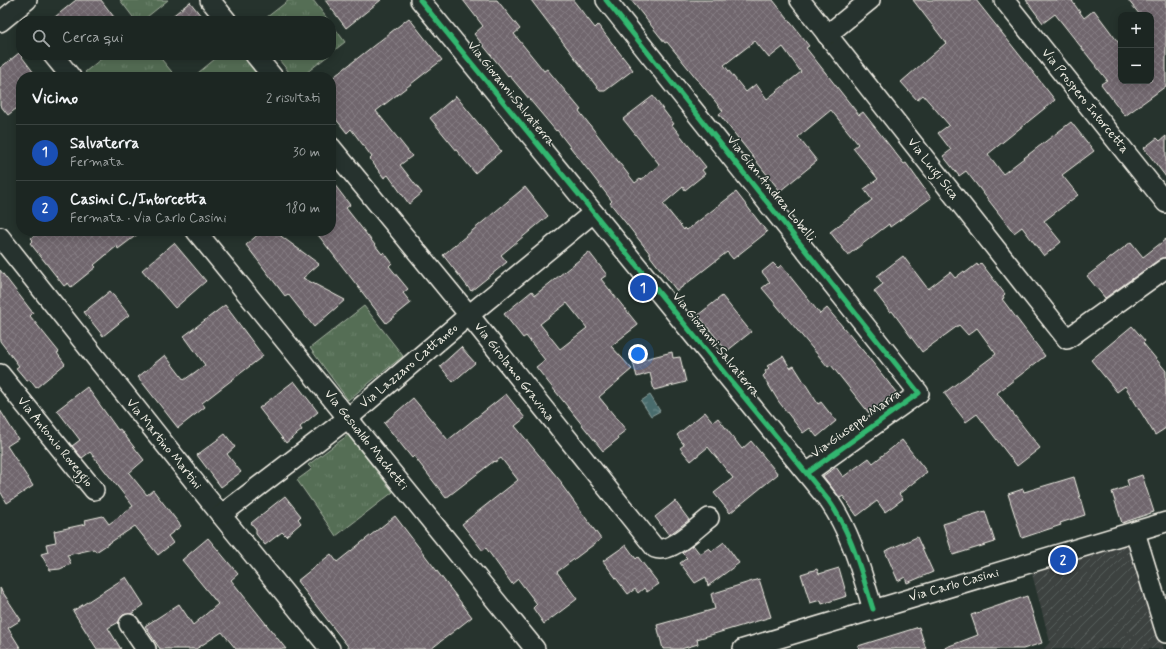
<!DOCTYPE html>
<html lang="it">
<head>
<meta charset="utf-8">
<style>
	:root { --surface:#1c2622; --page:#29322f; --text:#f1f3f6; --muted:#a0a5a5; --line:#3a4340; --accent:#d93025 }
	body { margin:0; font-family:Mynerve,sans-serif; background:var(--page); color:var(--text) }
	.controls { position:absolute; right:12px; top:12px; display:grid; overflow:hidden; border-radius:8px; box-shadow:0 2px 10px #0003 }
	.controls button { width:36px; height:36px; display:grid; place-items:center; padding:0; border:0; border-bottom:1px solid var(--line); background:var(--surface); color:var(--text); font:20px sans-serif }
	.you { position:absolute; left:638px; top:354px; width:14px; height:14px; margin:-10px; border:3px solid #fff; border-radius:50%; background:#1a73e8; box-shadow:0 0 0 6px #1a73e833 }
	.badge { display:grid; place-items:center; width:26px; height:26px; border-radius:50%; background:var(--accent); color:#fff; font-size:13px; font-weight:700 }
	.pin { position:absolute; translate:-50% -50%; border:2px solid #fff; box-shadow:0 1px 4px #0006 }
	.list { margin:0; padding:0; list-style:none }
	h2 { display:flex; justify-content:space-between; align-items:center; height:52px; margin:0; padding:0 16px; font-size:17px }
	h2 small { font-size:13px; font-weight:400; color:var(--muted) }
	.list li { display:grid; grid-template-columns:26px 1fr auto; gap:12px; align-items:center; box-sizing:border-box; height:56px; padding:0 16px; border-top:1px solid var(--line) }
	.list b { display:block; font-size:15px; white-space:nowrap }
	.list p { margin:0; font-size:13px; white-space:nowrap; color:var(--muted) }
	.list em { font-size:13px; font-style:normal; color:var(--muted) }
	.icon { flex:none; width:22px; height:22px; fill:none; stroke:currentColor; stroke-width:2; stroke-linecap:round; stroke-linejoin:round }
	.map { position:relative; flex:none; width:1166px; height:649px; overflow:hidden }
	.search { position:absolute; background:var(--surface); box-shadow:0 2px 10px #0003; left:16px; top:16px; width:320px; height:44px; display:flex; align-items:center; gap:10px; box-sizing:border-box; padding:0 14px; border-radius:16px; color:var(--muted); font-size:15px }
	.panel { position:absolute; background:var(--surface); box-shadow:0 2px 10px #0003; left:16px; top:72px; width:320px; height:164px; border-radius:16px }
	.map>svg:first-child { display:block }
</style>
</head>
<body>
<div class="map">
<svg width="1166" height="649" viewBox="0 0 1166 649">
	<defs>
		<pattern id="industrial-furrows" width="10" height="10" patternUnits="userSpaceOnUse"><rect width="10" height="10" fill="#3c4240"/><path d="M-1 1l2-2M0 10L10 0M9 11l2-2" fill="none" stroke="#595e5c"/></pattern>
		<pattern id="grass-tufts" width="24" height="20" patternUnits="userSpaceOnUse"><rect width="24" height="20" fill="#546e55"/><path d="M3 7l-1-3M5 7V3M7 7l1-3M15 17l-1-3M17 17v-4M19 17l1-3" fill="none" stroke="#6d836d"/></pattern>
		<pattern id="water-ripples" width="26" height="14" patternUnits="userSpaceOnUse"><rect width="26" height="14" fill="#486c6d"/><path d="M2 4q2-2 4 0t4 0M15 11q2-2 4 0t4 0" fill="none" stroke="#638182"/></pattern>
		<pattern id="building-cross-hatch" width="8" height="8" patternUnits="userSpaceOnUse"><rect width="8" height="8" fill="#6f666d"/><path d="M0 0l8 8M0 8l8-8" fill="none" stroke="#847c82"/></pattern>
	</defs>
	<rect width="100%" height="100%" fill="#26332d"/>
	<filter id="ink" filterUnits="userSpaceOnUse"><feTurbulence type="fractalNoise" baseFrequency=".025" numOctaves="2"/><feDisplacementMap in="SourceGraphic" scale="8" xChannelSelector="R" yChannelSelector="G"/><feConvolveMatrix kernelMatrix="1 2 1 2 8 2 1 2 1" color-interpolation-filters="sRGB"/></filter>
	<g filter="url(#ink)">
		<path fill="url(#industrial-furrows)" d="M1128,542L1164,649H1044L1050,642L1032,574Z"/>
		<g fill="url(#grass-tufts)" stroke="#a4b09e">
			<path d="M120,0H168L142,21H136Z"/>
			<path d="M289,0H313L329,21H262Z"/>
			<path d="M331,23L345,42L331,53Z"/>
			<path d="M106,55H158L176,77H89L85,72Z"/>
			<path d="M220,55H248L266,77H193Z"/>
			<path d="M275,55H329L301,77H293Z"/>
			<path d="M364,306L403,356L348,400L310,348Z"/>
			<path d="M348,435L393,492L336,536L297,480L312,469L308,465Z"/>
		</g>
		<path fill="url(#water-ripples)" stroke="#8da19e" d="M650,395L660,411L651,416L641,401Z"/>
		<g fill="url(#building-cross-hatch)" stroke="#f4f1e8" fill-rule="evenodd">
			<path d="M76,0H101L117,21H50Z"/>
			<path d="M325,0H381L346,28Z"/>
			<path d="M463,0H497L520,29L514,34L544,71L547,69L581,110L579,111L635,183L640,179L641,180L658,166L659,164L623,119L653,96L674,124L672,125L706,167L702,170L705,174L685,190L683,187L663,204L684,230L685,228L687,230L736,192L767,232L733,259L727,252L677,291L650,256L651,255L610,203L612,201L557,130L556,131L509,75L508,76L474,34L483,26Z"/>
			<path d="M531,0H573L595,28L598,25L633,70L605,91H600Z"/>
			<path d="M631,0H773L809,46L806,48L859,115L863,112L904,164L906,163L931,198L890,227L889,224L848,255L830,232L872,200L864,189L878,179L853,148L858,144L831,110L798,137L817,161L780,191L719,114L723,111L667,42L665,43ZM755,41L769,58L783,47L801,72L767,99L756,84L746,92L724,65Z"/>
			<path d="M913,0H976L1055,100L988,154L1003,174L1071,122L1094,151L1062,175L1078,195L1044,221L1061,242L1044,256L1022,227L1014,233L966,171L959,176L943,156L951,150L938,133L949,125L923,95L917,100L901,82L946,43Z"/>
			<path d="M1026,0H1074L1072,1L1084,18L1094,10L1121,46V81H1151V15H1140L1128,0H1166V86L1125,116L1101,84L1107,80L1055,14L1043,23Z"/>
			<path d="M190,2L205,21H166Z"/>
			<path d="M409,18L442,60L376,111L412,156L400,165L422,193L409,204L388,175L384,178L370,159L372,157L351,129L347,133L331,113V79Z"/>
			<path d="M19,53L37,77H21V105L8,115L0,105V68Z"/>
			<path d="M456,96L501,151L475,173L430,118Z"/>
			<path d="M1166,136V177L1144,148L1157,138L1160,141Z"/>
			<path d="M331,180L350,205L346,208L382,254L384,252L392,263L389,266L408,289L403,293L411,303L386,323L315,231H331Z"/>
			<path d="M525,187L548,216L501,255L507,262L471,291L443,255Z"/>
			<path d="M39,231H142L118,249L117,246L94,265L96,267L71,287L68,283L64,286L30,243L33,240L31,238Z"/>
			<path d="M262,231H274L319,264L303,278L345,300L314,327L288,294L285,296L246,245Z"/>
			<path d="M1166,239V257L1160,259L1105,298L1087,276L1131,242L1143,257Z"/>
			<path d="M174,243L206,281L175,308L142,270Z"/>
			<path d="M589,252L607,275L601,279L638,325L611,346L632,369L599,397L626,430L617,437L618,439L603,451L536,367L545,360L526,336L523,338L504,314L532,291L535,295ZM567,303L587,328L560,349L540,324Z"/>
			<path d="M903,256L928,289L950,272L955,278L964,271L965,273L977,264L978,266L981,263L1005,294L1003,296L1004,298L1002,299L1045,356L997,393L1040,448L1017,466L977,414L966,422L944,393L996,354L977,328L968,335L959,325L922,352L892,311L890,312L874,291L883,284L877,276Z"/>
			<path d="M773,263L778,268L781,265L820,314L827,308L869,358L896,392L869,413L831,365L828,367L762,288L770,282L762,272Z"/>
			<path d="M0,270L33,313L30,316L59,352L57,353L65,364L36,388L30,380L27,381L16,368L19,366L0,341Z"/>
			<path d="M110,291L129,315L103,336L84,312Z"/>
			<path d="M722,296L751,332L727,351L698,315Z"/>
			<path d="M225,305L263,356L202,403L205,407L178,428L138,377L165,355L184,380L205,365L184,336Z"/>
			<path d="M1132,326L1145,341L1143,343L1166,371V428L1155,435L1125,386L1117,392L1091,360Z"/>
			<path d="M461,347L475,363L453,382L440,366Z"/>
			<path d="M672,352L673,358L680,357L686,382L654,390L650,373L637,377L633,362Z"/>
			<path d="M783,356L790,368L794,366L818,404L821,402L836,421L817,437L810,428L803,433L779,402L763,376L766,373L765,371L769,368L767,366Z"/>
			<path d="M294,381L318,412L300,427L302,430L286,443L259,408Z"/>
			<path d="M87,387L118,430L120,429L144,460L129,473L147,495L153,490L181,526L168,536L173,543L158,555L135,526L96,552L94,549L67,555L71,564L60,569L50,570L41,554L48,552L46,544L56,542L54,531L86,524L85,520L103,516L109,524L133,506L90,452L82,458L72,446L80,440L57,410Z"/>
			<path d="M506,394L525,418L515,426L562,483L561,484L601,539L557,572L577,599L544,624L533,608L537,604L518,579L512,584L486,548L483,551L462,524L518,480L501,458L495,462L494,461L446,498L414,456L412,458L384,423L413,398L448,440Z"/>
			<path d="M0,410L18,439L7,446L33,486L7,503L0,491Z"/>
			<path d="M705,412L713,422L718,418L742,449L751,441L778,474L730,513L714,493L733,478L708,447L691,461L680,448L684,445L677,435Z"/>
			<path d="M225,434L235,447L227,454L241,472L221,487L197,455Z"/>
			<path d="M902,440L927,472L899,494L903,499L885,512L877,501L857,516L843,496L840,498L823,476L836,467L843,477L869,458L873,463Z"/>
			<path d="M1142,475L1154,512L1122,523L1112,492L1129,486L1127,480Z"/>
			<path d="M1074,477L1085,515L1060,523L1061,525L1022,538L1008,494L1023,489L1024,492Z"/>
			<path d="M285,496L301,516L298,519L301,523L286,536L282,532L265,545L256,534V529L251,523Z"/>
			<path d="M675,501L689,520L669,535L655,517Z"/>
			<path d="M985,511L995,542L953,555L943,524Z"/>
			<path d="M395,516L472,617L431,649H350L297,581L331,554L337,562Z"/>
			<path d="M917,537L933,572L907,583L905,577L898,581L885,551Z"/>
			<path d="M208,538L238,574L231,580L286,649H236L222,632L196,649H160L145,626L179,604L193,625L218,604L182,560Z"/>
			<path d="M724,542L739,563L708,586L706,577L695,583L680,563L687,558L682,553L693,545L700,554L709,548L712,551Z"/>
			<path d="M626,545L636,559L638,557L659,584L647,592L644,588L638,593L635,589L628,594L603,561Z"/>
			<path d="M839,568L847,596L822,604L821,600L810,603L801,574L817,569L819,574Z"/>
			<path d="M126,577L144,605L131,614L123,615L119,622L108,628L121,649H97L73,611Z"/>
			<path d="M759,579L771,617L697,639L698,644L681,649H663L657,625L715,609L711,594Z"/>
			<path d="M0,588L21,620L8,628L21,649H0Z"/>
			<path d="M1027,596L1042,643L1023,649H945L944,648L978,635L971,615Z"/>
			<path d="M919,627L926,649H859L858,646Z"/>
		</g>
		<g fill="none" stroke-linecap="round" stroke-linejoin="round">
			<g stroke="#f4f1e8" stroke-width="22">
				<g id="street">
					<path d="M210,0L227,21"/>
					<path d="M420,0L829,501C852,534 861,572 873,609"/>
					<path d="M606,0L919,393L807,473"/>
					<path d="M800,0L1067,339L1166,268"/>
					<path d="M1004,0L1166,203"/>
					<path d="M0,22L27,0"/>
					<path d="M827,35L870,0"/>
					<path d="M53,55L71,77"/>
					<path d="M255,55L273,77"/>
					<path d="M331,147L469,315L655,548C671,554 696,528 709,518"/>
					<path d="M196,231L535,649"/>
					<path d="M0,237L221,515L330,649"/>
					<path d="M0,374L94,490"/>
					<path d="M221,515L348,418L469,315L593,213"/>
					<path d="M1135,532L1166,633"/>
					<path d="M129,624L146,649"/>
					<path d="M743,649L1166,522"/>
				</g>
			</g>
			<use href="#street" stroke="#26332d" stroke-width="19"/>
			<g stroke="#26332d" stroke-width="8">
				<g id="cycleway">
					<path d="M420,0L829,501C852,534 861,572 873,609"/>
					<path d="M606,0L919,393L807,473"/>
				</g>
			</g>
			<use href="#cycleway" stroke="#33b770" stroke-width="5"/>
		</g>
	</g>
	<g text-anchor="middle" dominant-baseline="central" stroke-width="3" stroke-linejoin="round" paint-order="stroke">
		<g font-size="13" fill="#f4f1e8" stroke="#26332d">
			<text transform="translate(511 94) rotate(51)">Via Giovanni Salvaterra</text>
			<text transform="translate(1085 101) rotate(51)">Via Prospero Intorcetta</text>
			<text transform="translate(933 169) rotate(52)">Via Luigi Sica</text>
			<text transform="translate(771 189) rotate(51)">Via Gian Andrea Lobelli</text>
			<text transform="translate(716 345) rotate(51)">Via Giovanni Salvaterra</text>
			<text transform="translate(409 366) rotate(-40)">Via Lazzaro Cattaneo</text>
			<text transform="translate(514 372) rotate(52)">Via Girolamo Gravina</text>
			<text transform="translate(856 424) rotate(-36)">Via Giuseppe Marra</text>
			<text transform="translate(366 440) rotate(51)">Via Gesualdo Machetti</text>
			<text transform="translate(55 442) rotate(51)">Via Antonio Roveggio</text>
			<text transform="translate(164 444) rotate(51)">Via Martino Martini</text>
			<text transform="translate(954 585) rotate(-16)">Via Carlo Casini</text>
		</g>
	</g>
</svg>
<div class="controls">
<button>+</button>
<button>−</button>
</div>
<div class="you"></div>
<div class="pin badge" style="left:643px;top:288px;background:#1a4fb4">1</div>
<div class="pin badge" style="left:1063px;top:560px;background:#1a4fb4">2</div>
<div class="search"><svg class="icon" aria-label="search" viewBox="0 0 24 24"><circle cx="10" cy="10" r="6"/><path d="M15 15l6 6"/></svg>Cerca qui</div>
<section class="panel">
<h2>Vicino<small>2 risultati</small></h2>
<ul class="list">
<li><span class="badge" style="background:#1a4fb4">1</span><div><b>Salvaterra</b><p>Fermata</p></div><em>30 m</em></li>
<li><span class="badge" style="background:#1a4fb4">2</span><div><b>Casini C./Intorcetta</b><p>Fermata · Via Carlo Casini</p></div><em>180 m</em></li>
</ul>
</section>
</div>
</body>
</html>
